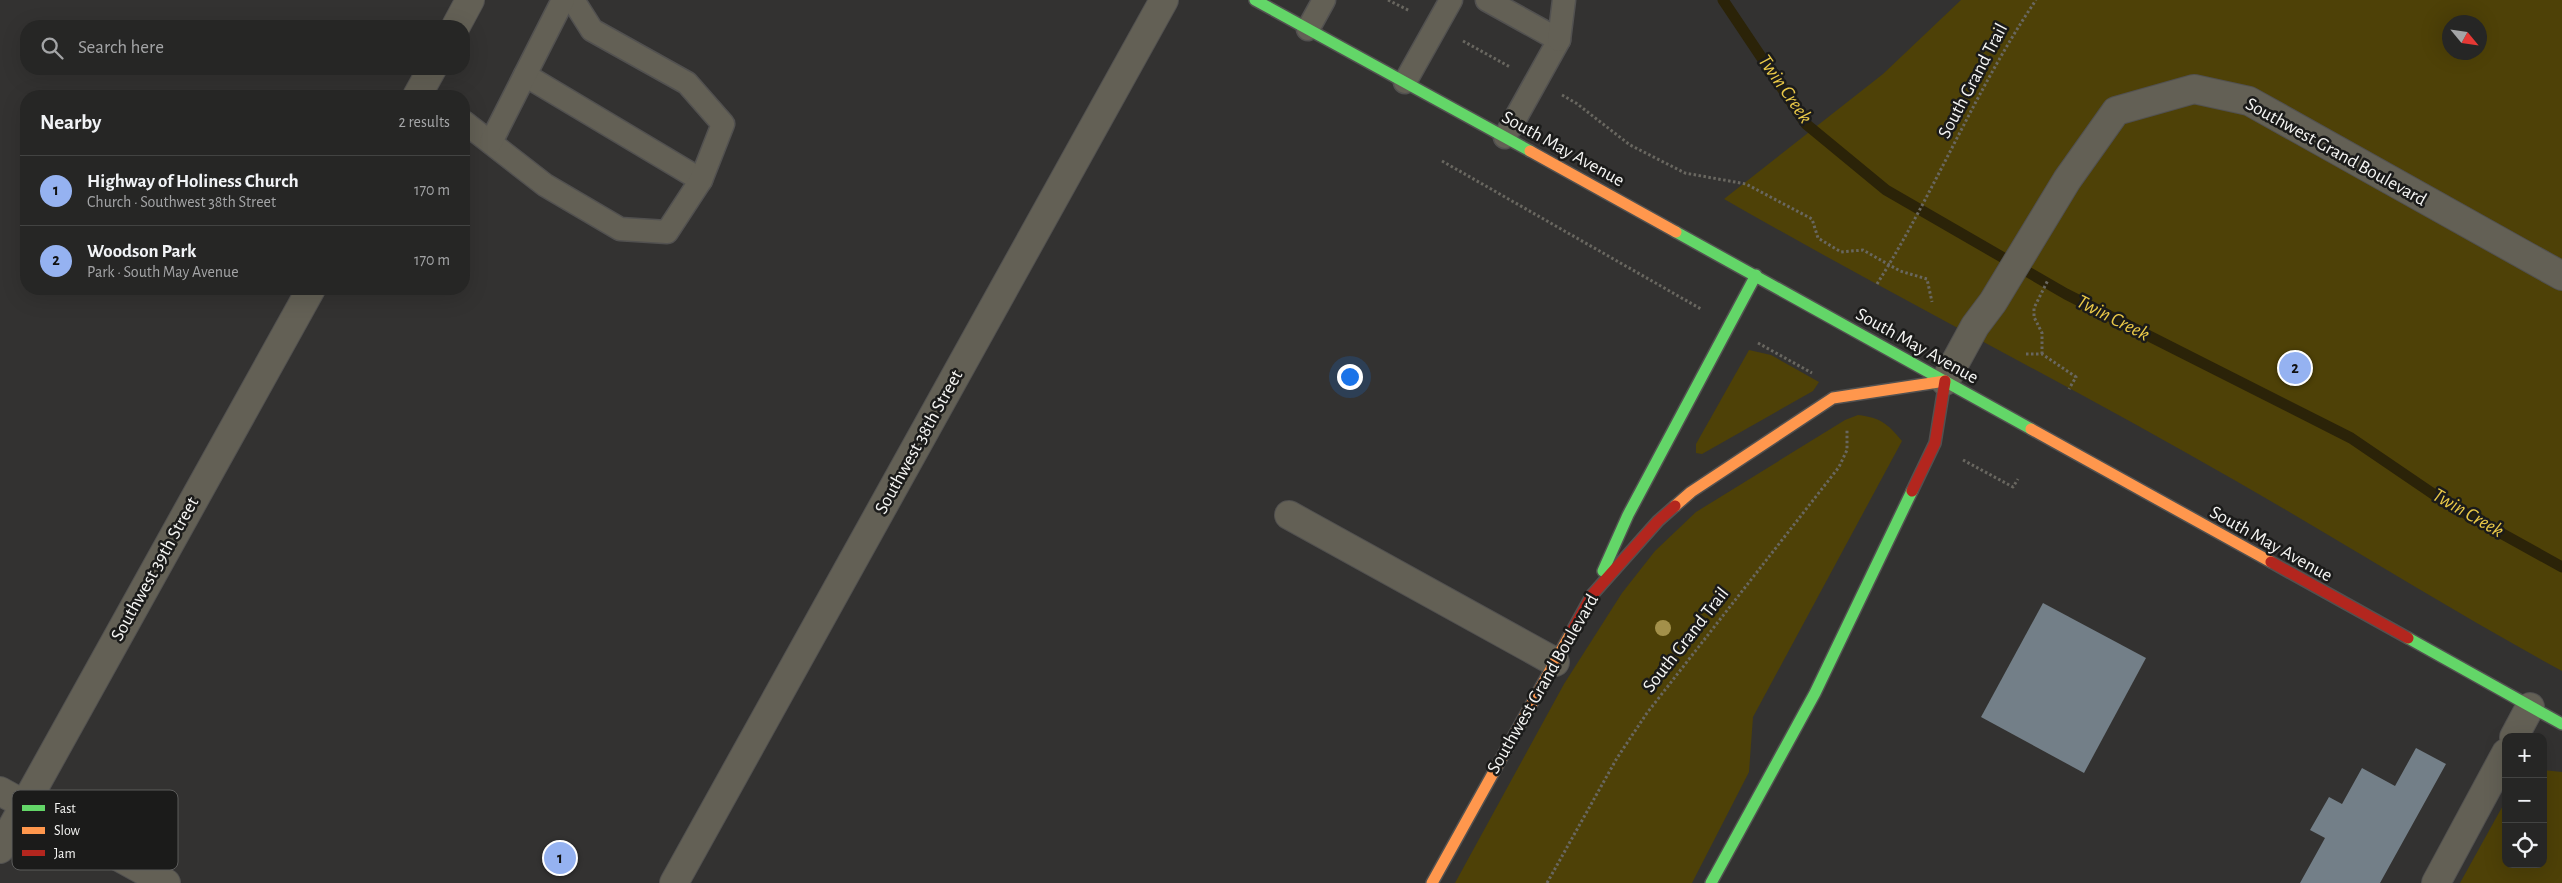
<!DOCTYPE html>
<html lang="en">
<head>
<meta charset="utf-8">
<style>
	:root { --surface:#262625; --page:#323232; --text:#f1f3f6; --muted:#a4a5a7; --line:#424342; --accent:#95b2f1 }
	body { margin:0; font-family:"Alegreya Sans",sans-serif; background:var(--page); color:var(--text) }
	.controls { position:absolute; right:15px; bottom:15px; display:grid; overflow:hidden; border-radius:10px; box-shadow:0 5px 20px #0002 }
	.controls button { width:45px; height:45px; display:grid; place-items:center; padding:0; border:0; border-bottom:1px solid var(--line); background:var(--surface); color:var(--text); font:25px sans-serif }
	.compass { position:absolute; left:2442px; top:15px; width:45px; height:45px; border-radius:50%; background:var(--surface); box-shadow:0 5px 20px #0002; rotate:119deg }
	.you { position:absolute; left:1349px; top:376px; width:18px; height:18px; margin:-12px; border:4px solid #fff; border-radius:50%; background:#1a73e8; box-shadow:0 0 0 8px #1a73e833 }
	.badge { display:grid; place-items:center; width:32px; height:32px; border-radius:50%; background:var(--accent); color:#111; font-size:16px; font-weight:700 }
	.pin { position:absolute; translate:-50% -50%; border:2px solid #fff; box-shadow:0 1px 5px #0006 }
	.list { margin:0; padding:0; list-style:none }
	h2 { display:flex; justify-content:space-between; align-items:center; height:65px; margin:0; padding:0 20px; font-size:21px }
	h2 small { font-size:16px; font-weight:400; color:var(--muted) }
	.list li { display:grid; grid-template-columns:32px 1fr auto; gap:15px; align-items:center; box-sizing:border-box; height:70px; padding:0 20px; border-top:1px solid var(--line) }
	.list b { display:block; font-size:19px; white-space:nowrap }
	.list p { margin:0; font-size:16px; white-space:nowrap; color:var(--muted) }
	.list em { font-size:16px; font-style:normal; color:var(--muted) }
	.icon { flex:none; width:28px; height:28px; fill:none; stroke:currentColor; stroke-width:2; stroke-linecap:round; stroke-linejoin:round }
	.map { position:relative; flex:none; width:2562px; height:883px; overflow:hidden }
	.search { position:absolute; background:var(--surface); box-shadow:0 5px 20px #0002; left:20px; top:20px; width:450px; height:55px; display:flex; align-items:center; gap:12px; box-sizing:border-box; padding:0 18px; border-radius:20px; color:var(--muted); font-size:19px }
	.panel { position:absolute; background:var(--surface); box-shadow:0 5px 20px #0002; left:20px; top:90px; width:450px; height:205px; border-radius:20px }
	.map>svg:first-child { display:block }
</style>
</head>
<body>
<div class="map">
<svg width="2562" height="883" viewBox="0 0 2562 883">
	<rect width="100%" height="100%" fill="#333231"/>
	<g fill="#4e4107" fill-rule="evenodd">
		<path d="M1961,0H2562V671C2452,611 2346,544 2236,481C2067,384 1893,296 1724,199L1883,74ZM2450,22H2480V52H2450Z"/>
		<path d="M1749,350L1771,355L1819,382L1813,391L1702,454L1696,453V444Z"/>
		<path d="M1858,415C1881,418 1887,423 1902,441L1753,717L1749,772L1692,883H1455L1564,684L1622,593L1655,551L1696,512L1845,420Z"/>
		<path d="M2543,770L2562,772V883H2460L2506,800V864H2543Z"/>
	</g>
	<g fill="none" stroke-linecap="round" stroke-linejoin="round">
		<path stroke="#2b2308" stroke-width="11" d="M1723,0L1806,124L1886,190L2066,294L2351,438L2445,502L2562,567"/>
	</g>
	<g fill="#737f88">
		<path d="M2043,603L2146,658L2084,773L1981,717Z"/>
		<path d="M2416,748L2446,764L2380,883H2300L2325,838L2310,830L2329,797L2342,804L2362,768L2395,786Z"/>
	</g>
	<g fill="none" stroke-linecap="round" stroke-linejoin="round">
		<g stroke="#525150" stroke-width="25">
			<g id="lane">
				<path d="M1487,0L1559,40L1505,137"/>
				<path d="M1308,29L1324,0"/>
				<path d="M1559,40L1564,0"/>
				<path d="M525,75L701,180"/>
				<path d="M1405,82L1451,0"/>
				<path d="M464,122L545,185L620,229L667,232L701,180L723,124L687,83L592,30L573,0"/>
				<path d="M491,142L563,0"/>
			</g>
		</g>
		<g stroke="#525150" stroke-width="30">
			<g id="street">
				<path d="M456,26L470,0"/>
				<path d="M417,96L432,69"/>
				<path d="M1945,381L1975,326L1993,302L2067,180L2116,111L2194,89L2249,101L2562,276"/>
				<path d="M1289,515L1555,662"/>
				<path d="M2514,737L2530,707"/>
				<path d="M0,791L166,883"/>
				<path d="M0,849L311,289"/>
				<path d="M674,883L1164,0"/>
				<path d="M2436,883L2506,753"/>
			</g>
		</g>
		<g stroke="#525150" stroke-width="14">
			<g id="fast">
				<path d="M1255,0L1530,151"/>
				<path d="M1676,232L2031,429"/>
				<path d="M1603,571L1628,515L1756,275"/>
				<path d="M2408,638L2562,724"/>
				<path d="M1711,883L1815,693L1912,491"/>
			</g>
		</g>
		<g stroke="#525150" stroke-width="14">
			<g id="slow">
				<path d="M1530,151L1676,232"/>
				<path d="M2031,429L2271,562"/>
				<path d="M1675,506L1691,492L1833,398L1945,381"/>
				<path d="M1432,883L1571,633"/>
			</g>
		</g>
		<g stroke="#525150" stroke-width="14">
			<g id="jam">
				<path d="M1912,491L1935,443L1945,381"/>
				<path d="M2271,562L2408,638"/>
				<path d="M1571,633L1592,595L1658,521L1675,506"/>
			</g>
		</g>
		<g stroke="#696760" stroke-width="3" stroke-dasharray="2.5 2.5" stroke-linecap="butt">
			<path d="M1388,0L1410,11"/>
			<path d="M1463,41L1510,67"/>
			<path d="M1562,95L1576,103L1630,145L1685,173L1746,184L1812,219L1818,238L1841,252L1863,250L1900,271L1927,279L1932,302"/>
			<path d="M1442,161L1701,309"/>
			<path d="M1877,284C1935,192 1975,90 2036,0"/>
			<path d="M1758,343L1812,373"/>
			<path d="M2026,354H2042L2076,377L2069,389"/>
			<path d="M2042,354V333L2034,317V308L2048,280"/>
			<path d="M1963,460L2013,487L2018,479"/>
			<path d="M1547,883L1617,758L1647,713L1839,467L1847,450V429"/>
		</g>
		<use href="#lane" stroke="#636055" stroke-width="22"/>
		<use href="#street" stroke="#636055" stroke-width="28"/>
		<use href="#fast" stroke="#63d668" stroke-width="11"/>
		<use href="#slow" stroke="#ff974d" stroke-width="11"/>
		<use href="#jam" stroke="#b3261e" stroke-width="11"/>
	</g>
	<circle fill="#a3904a" cx="1663" cy="628" r="8"/>
	<g text-anchor="middle" dominant-baseline="central" stroke-width="5" stroke-linejoin="round" paint-order="stroke">
		<g font-size="19" fill="#f5f5f3" stroke="#1b1b1a">
			<text transform="translate(1973 81) rotate(-62)">South Grand Trail</text>
			<text transform="translate(1563 149) rotate(29)">South May Avenue</text>
			<text transform="translate(2336 152) rotate(29)">Southwest Grand Boulevard</text>
			<text transform="translate(1917 346) rotate(29)">South May Avenue</text>
			<text transform="translate(919 442) rotate(-61)">Southwest 38th Street</text>
			<text transform="translate(2271 544) rotate(29)">South May Avenue</text>
			<text transform="translate(155 569) rotate(-61)">Southwest 39th Street</text>
			<text transform="translate(1686 640) rotate(-52)">South Grand Trail</text>
			<text transform="translate(1543 684) rotate(-60)">Southwest Grand Boulevard</text>
		</g>
		<g font-size="20" font-style="italic" fill="#eac948" stroke="#1b1b1a">
			<text transform="translate(1785 89) rotate(55)">Twin Creek</text>
			<text transform="translate(2113 318) rotate(27)">Twin Creek</text>
			<text transform="translate(2468 513) rotate(30)">Twin Creek</text>
		</g>
	</g>
	<rect x="12" y="790" width="166" height="80" rx="8" fill="#1b1b1a" stroke="#5c5c5b" stroke-width="1"/>
	<rect x="22" y="805" width="23" height="6" fill="#63d668"/>
	<rect x="22" y="827" width="23" height="7" fill="#ff974d"/>
	<rect x="22" y="850" width="23" height="6" fill="#b3261e"/>
	<g font-size="14" fill="#f5f5f3">
		<text x="54" y="813">Fast</text>
		<text x="54" y="835">Slow</text>
		<text x="54" y="858">Jam</text>
	</g>
</svg>
<div class="controls">
<button>+</button>
<button>−</button>
<button><svg class="icon" aria-label="locate" viewBox="0 0 24 24"><circle cx="12" cy="12" r="6"/><path d="M12 2v4M12 18v4M2 12h4M18 12h4"/></svg></button>
</div>
<svg class="compass" viewBox="-18 -18 36 36"><path d="M0-13l5 13h-10z" fill="#e53935"/><path d="M0 13l5-13h-10z" fill="#a4a5a7"/></svg>
<div class="you"></div>
<div class="pin badge" style="left:560px;top:858px">1</div>
<div class="pin badge" style="left:2295px;top:368px">2</div>
<div class="search"><svg class="icon" aria-label="search" viewBox="0 0 24 24"><circle cx="10" cy="10" r="6"/><path d="M15 15l6 6"/></svg>Search here</div>
<section class="panel">
<h2>Nearby<small>2 results</small></h2>
<ul class="list">
<li><span class="badge">1</span><div><b>Highway of Holiness Church</b><p>Church · Southwest 38th Street</p></div><em>170 m</em></li>
<li><span class="badge">2</span><div><b>Woodson Park</b><p>Park · South May Avenue</p></div><em>170 m</em></li>
</ul>
</section>
</div>
</body>
</html>
